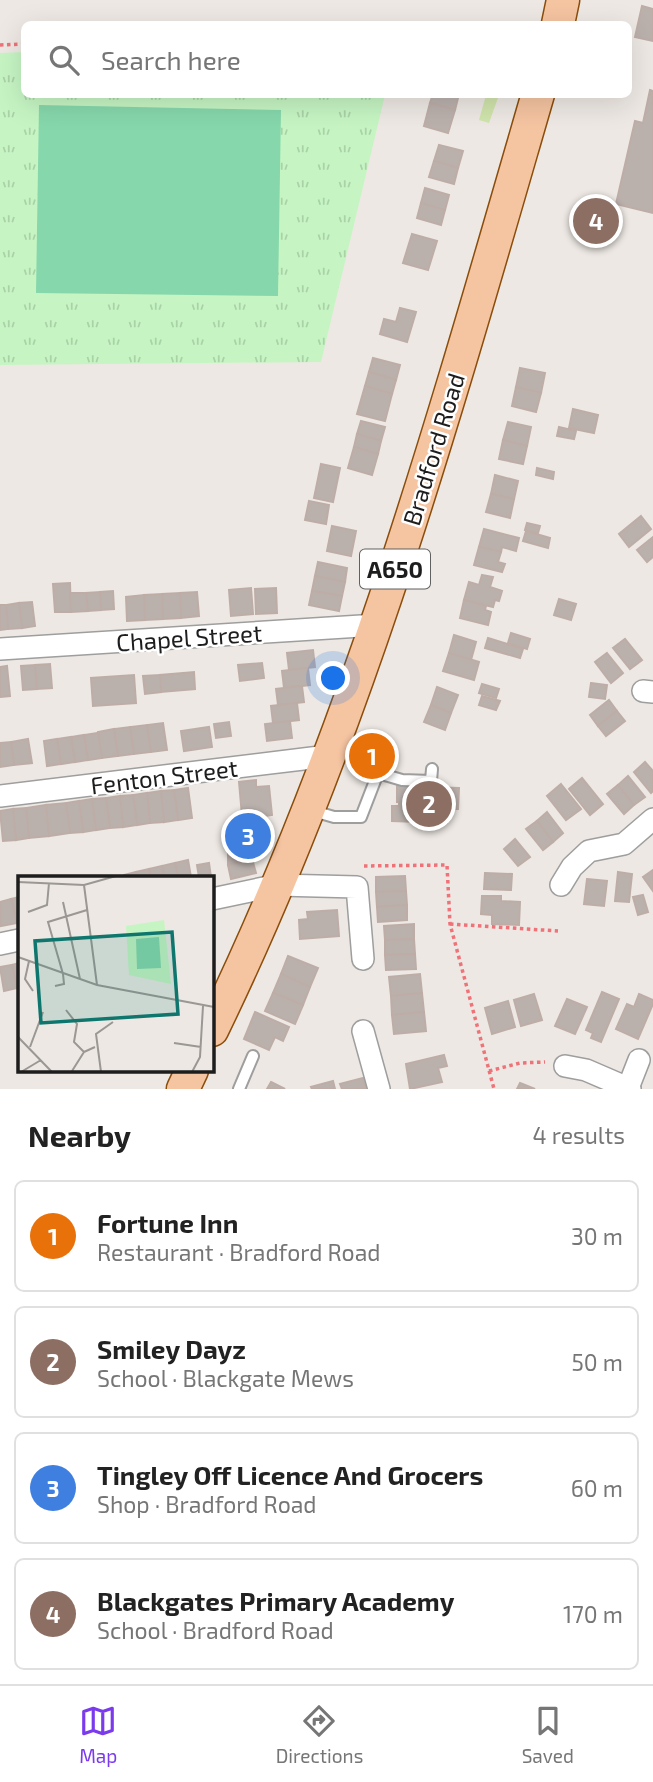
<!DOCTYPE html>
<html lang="en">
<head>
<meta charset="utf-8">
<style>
	:root { --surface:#fff; --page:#f6f6f6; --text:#222; --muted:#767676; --line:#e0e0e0; --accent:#7c3aed }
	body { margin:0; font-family:"Exo 2",sans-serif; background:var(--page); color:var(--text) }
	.you { position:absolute; left:334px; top:679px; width:24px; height:24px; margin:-18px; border:5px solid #fff; border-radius:50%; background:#1a73e8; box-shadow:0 0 0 10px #1a73e833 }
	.badge { display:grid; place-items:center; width:46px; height:46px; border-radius:50%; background:var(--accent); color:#fff; font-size:23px; font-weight:700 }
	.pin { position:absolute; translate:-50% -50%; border:4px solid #fff; box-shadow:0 2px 7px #0006 }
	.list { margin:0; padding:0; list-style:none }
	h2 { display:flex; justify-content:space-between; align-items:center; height:91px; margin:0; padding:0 28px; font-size:30px }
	h2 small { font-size:23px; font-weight:400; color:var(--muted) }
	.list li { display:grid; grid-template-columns:46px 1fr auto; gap:21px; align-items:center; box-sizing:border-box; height:112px; margin:0 14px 14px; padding:0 14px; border:2px solid var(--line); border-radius:10px }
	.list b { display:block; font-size:26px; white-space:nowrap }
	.list p { margin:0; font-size:23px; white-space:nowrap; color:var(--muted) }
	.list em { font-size:23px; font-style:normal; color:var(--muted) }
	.icon { flex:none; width:38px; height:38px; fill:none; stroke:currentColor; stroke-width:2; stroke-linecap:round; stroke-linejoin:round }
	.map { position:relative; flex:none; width:653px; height:1089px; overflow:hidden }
	.search { position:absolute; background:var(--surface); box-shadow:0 7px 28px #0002; left:21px; right:21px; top:21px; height:77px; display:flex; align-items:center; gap:18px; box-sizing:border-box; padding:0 24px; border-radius:10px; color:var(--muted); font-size:26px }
	.sheet { height:595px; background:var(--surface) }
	nav { display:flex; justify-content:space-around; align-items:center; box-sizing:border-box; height:98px; border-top:2px solid var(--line); background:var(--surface); font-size:19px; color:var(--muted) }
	nav a { display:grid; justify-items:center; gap:4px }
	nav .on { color:var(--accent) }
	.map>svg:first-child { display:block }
</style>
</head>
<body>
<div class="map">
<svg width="653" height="1089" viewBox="0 0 653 1089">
	<defs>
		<pattern id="park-tufts" width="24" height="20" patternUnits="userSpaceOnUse" patternTransform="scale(1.75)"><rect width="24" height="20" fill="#c6f5c3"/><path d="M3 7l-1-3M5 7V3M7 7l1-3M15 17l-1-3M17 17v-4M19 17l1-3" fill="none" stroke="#aad2a7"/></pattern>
	</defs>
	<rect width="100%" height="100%" fill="#ede8e3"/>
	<path fill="#d0e4ac" d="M486,95H499L489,123L479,120Z"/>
	<path fill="url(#park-tufts)" d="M24,52V94L385,95L321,362L0,365V53Z"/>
	<path fill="#86d7ac" d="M39,105L281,110L278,296L36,293Z"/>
	<g fill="#bab1ad" stroke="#beada7" stroke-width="2">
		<path d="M642,6L653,9V41L635,37Z"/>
		<path d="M650,90L653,91V213L616,204L635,121L643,123Z"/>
		<path d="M433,94H459L455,110L430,103Z"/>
		<path d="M430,103L455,110L448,133L424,126Z"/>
		<path d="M439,145L463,151L458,168L434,161Z"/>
		<path d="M434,161L458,168L454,184L429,177Z"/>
		<path d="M425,188L449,195L445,210L421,203Z"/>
		<path d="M421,203L445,210L441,225L417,218Z"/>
		<path d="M412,234L437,241L428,270L403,263Z"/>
		<path d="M400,308L416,312L407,342L380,334L384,319L396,322Z"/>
		<path d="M373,358L400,365L396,380L369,372Z"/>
		<path d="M520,368L545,373L541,393L516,387Z"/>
		<path d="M369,372L396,380L392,394L365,386Z"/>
		<path d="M365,386L392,394L385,421L357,414Z"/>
		<path d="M516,387L541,393L536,412L512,406Z"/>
		<path d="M573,409L598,415L594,433L569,428Z"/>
		<path d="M361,421L385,427L381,441L357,434Z"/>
		<path d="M508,422L531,427L527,446L503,440Z"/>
		<path d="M559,427L576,431L574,439L557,436Z"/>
		<path d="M357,434L381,441L378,454L354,447Z"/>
		<path d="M503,440L527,446L523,464L499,459Z"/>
		<path d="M354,447L378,454L372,475L348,468Z"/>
		<path d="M321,464L340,468L333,502L314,498Z"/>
		<path d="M537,468L554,472L553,479L536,475Z"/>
		<path d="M495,475L518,481L514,499L491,494Z"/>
		<path d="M491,494L514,499L510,518L486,512Z"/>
		<path d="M309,501L329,505L326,524L305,520Z"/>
		<path d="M641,516L651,529L629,547L619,534Z"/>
		<path d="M527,523L540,526L538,533L525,530Z"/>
		<path d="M332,526L356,531L351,556L327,551Z"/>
		<path d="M484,529L519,538L516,551L502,547L501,552L479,547Z"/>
		<path d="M526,531L550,538L548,548L523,541Z"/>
		<path d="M653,537V557L647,562L637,550Z"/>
		<path d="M479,547L501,552L498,562L505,564L502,572L474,565Z"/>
		<path d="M318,562L347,568L345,582L315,576Z"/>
		<path d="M482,575L493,577L490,587L502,591L499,601L495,600L493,607L464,600L469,582L479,585Z"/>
		<path d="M315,576L345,582L342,596L312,591Z"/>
		<path d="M70,583L71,612H55L53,584Z"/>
		<path d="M251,588L253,614L231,616L229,590Z"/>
		<path d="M276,588L277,613L256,614L255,589Z"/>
		<path d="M113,591L114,609L101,610L100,592Z"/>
		<path d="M312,591L342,596L339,611L309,605Z"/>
		<path d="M100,592L101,610L88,611L86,593Z"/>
		<path d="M197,592L199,616L181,618L180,593Z"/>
		<path d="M70,593H86L88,611L71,612Z"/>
		<path d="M180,593L181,618L163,619L162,594Z"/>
		<path d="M162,594L163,619L145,620L144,595Z"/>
		<path d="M144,595L145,620L127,621L126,597Z"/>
		<path d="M559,599L576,604L571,620L554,615Z"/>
		<path d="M464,600L486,606L485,610L491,612L488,625L460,618Z"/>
		<path d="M32,602L35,626L22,628L19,603Z"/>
		<path d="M19,603L22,628L8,629L6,605Z"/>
		<path d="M0,605H6L8,629L0,630Z"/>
		<path d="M511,633L530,639L527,649L508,643Z"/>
		<path d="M454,635L476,642L471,660L449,653Z"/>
		<path d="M488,638L523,649L520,658L485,648Z"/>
		<path d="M625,639L642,660L630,669L613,648Z"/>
		<path d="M313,650L315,667L289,670L287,653Z"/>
		<path d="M449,653L479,662L474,680L443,671Z"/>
		<path d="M607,653L623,673L611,683L595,662Z"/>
		<path d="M262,663L264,678L240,681L238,665Z"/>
		<path d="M50,664L52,688L37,689L35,665Z"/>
		<path d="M35,665L37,689L23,690L21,666Z"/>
		<path d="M7,666L10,696L0,697V667Z"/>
		<path d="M308,668L310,685L284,688L282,671Z"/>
		<path d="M194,672L195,689L161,692L160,675Z"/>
		<path d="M134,675L136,703L93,706L91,678Z"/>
		<path d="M160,675L161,692L145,694L143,676Z"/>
		<path d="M591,683L607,685L605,699L589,697Z"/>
		<path d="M482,684L499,689L496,698L479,693Z"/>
		<path d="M302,686L304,702L278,705L276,689Z"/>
		<path d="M437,687L458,695L451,713L431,705Z"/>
		<path d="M482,696L500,701L496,710L479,705Z"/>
		<path d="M609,700L617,711L598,726L590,715Z"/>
		<path d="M297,703L299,720L273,723L271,706Z"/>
		<path d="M431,705L451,713L445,730L424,722Z"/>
		<path d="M617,711L625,721L606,736L598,726Z"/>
		<path d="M290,721L292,738L267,741L265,724Z"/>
		<path d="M229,722L231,736L216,738L214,724Z"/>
		<path d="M163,723L167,750L151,752L147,725Z"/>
		<path d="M147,725L151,752L134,754L130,727Z"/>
		<path d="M130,727L134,754L118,756L114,729Z"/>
		<path d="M209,727L212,747L184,751L181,731Z"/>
		<path d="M114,729L118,756L102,758L98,732Z"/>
		<path d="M98,733L102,758L88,760L84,735Z"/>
		<path d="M84,735L88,760L75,762L71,737Z"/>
		<path d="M71,737L75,762L61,764L57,739Z"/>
		<path d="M28,739L32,763L14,765L11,742Z"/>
		<path d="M57,739L61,764L47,766L44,741Z"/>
		<path d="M11,742L14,765L0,767V743Z"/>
		<path d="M645,762L653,771V791L651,793L634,772Z"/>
		<path d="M628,776L645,797L634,805L618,785Z"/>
		<path d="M582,778L603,804L590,815L569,789Z"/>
		<path d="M256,780V787L269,786L272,815L259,817L260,825L243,827L239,782Z"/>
		<path d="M397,782L423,783V787L459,788L458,809H447V823L392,821V806H399V802H397Z"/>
		<path d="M561,784L581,809L566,820L547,796Z"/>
		<path d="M618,785L634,805L624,814L607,794Z"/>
		<path d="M188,788L192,818L178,820L174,790Z"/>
		<path d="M174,790L178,820L164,822L161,791Z"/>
		<path d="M161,791L164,822L150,823L147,793Z"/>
		<path d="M147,793L150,823L137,825L133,795Z"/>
		<path d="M133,795L137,825L123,827L120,796Z"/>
		<path d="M120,796L123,827L110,828L106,798Z"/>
		<path d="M106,798L110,828L96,830L92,799Z"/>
		<path d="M92,799L96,830L83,832L79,801Z"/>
		<path d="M79,801L83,832L70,833L66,803Z"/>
		<path d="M66,803L70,833L49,836L46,805Z"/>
		<path d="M46,805L49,836L29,838L26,808Z"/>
		<path d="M26,808L29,838L16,840L13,809Z"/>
		<path d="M13,809L16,840L3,841L0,811Z"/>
		<path d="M547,812L563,833L553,842L537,821Z"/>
		<path d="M537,821L553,842L543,850L526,829Z"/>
		<path d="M257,830V858L228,865V833Z"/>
		<path d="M515,839L530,857L518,866L504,849Z"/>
		<path d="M252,859L256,873L231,879L228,865Z"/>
		<path d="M188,860L191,877H178L175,863Z"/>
		<path d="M175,863L178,877H164L162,866Z"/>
		<path d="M209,863L211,877H199L197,865Z"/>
		<path d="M162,866L164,877H151L149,869Z"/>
		<path d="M149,869L151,877H138L136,872Z"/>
		<path d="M653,870V891L643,877Z"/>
		<path d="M136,872L138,877H124V875Z"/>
		<path d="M618,872L632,874L629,902L615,901Z"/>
		<path d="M485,873L512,874L511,890L484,889Z"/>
		<path d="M405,876L406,891L376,892V877Z"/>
		<path d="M587,879L607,881L604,906L584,904Z"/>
		<path d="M406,891L407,905L377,907L376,892Z"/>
		<path d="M643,895L648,912L638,915L633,897Z"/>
		<path d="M482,896H501V901L520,902L519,925L492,924V915L481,914Z"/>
		<path d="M19,897V922L17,923L11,899Z"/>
		<path d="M11,899L17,923L1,926L0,902Z"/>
		<path d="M407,905V920L378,922L377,907Z"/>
		<path d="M337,910L339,936L300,939L299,920L308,919L307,912Z"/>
		<path d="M414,924V939L385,940L384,926Z"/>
		<path d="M414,939L415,954L385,955V940Z"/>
		<path d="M415,954L416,969L386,970L385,955Z"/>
		<path d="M288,956L318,968L310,987L281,974Z"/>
		<path d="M19,963V988H17L12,965Z"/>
		<path d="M12,965L17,988L4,991L0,967Z"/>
		<path d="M281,974L310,987L303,1005L273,993Z"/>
		<path d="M420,974L422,993L391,996L389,977Z"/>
		<path d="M602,992L619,999L601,1042L591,1038L593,1033L586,1030Z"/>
		<path d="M273,993L303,1005L295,1024L265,1011Z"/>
		<path d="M422,993L424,1012L392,1015L391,996Z"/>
		<path d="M534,994L542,1020L521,1026L514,1000Z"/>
		<path d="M639,994L653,1000V1004L638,1039L616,1029L627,1004L634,1007Z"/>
		<path d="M567,999L587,1007L575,1034L555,1026Z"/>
		<path d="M508,1001L515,1027L492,1034L485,1008Z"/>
		<path d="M255,1012L289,1027L283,1041L275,1037L269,1050L244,1039Z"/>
		<path d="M424,1012L426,1031L394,1034L392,1015Z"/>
		<path d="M444,1055L447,1066L438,1068L442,1082L410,1089L406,1064Z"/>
		<path d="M363,1078L366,1089H342L340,1084Z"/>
		<path d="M333,1081L335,1089H312L311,1087Z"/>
		<path d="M271,1082L285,1089H267Z"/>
		<path d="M520,1083L535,1089H517Z"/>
	</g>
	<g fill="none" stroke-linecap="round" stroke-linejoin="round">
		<g stroke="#9e9e9e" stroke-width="14">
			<g id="service">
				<path d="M310,810L334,817H361L378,773L402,780L431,781L432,769"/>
				<path d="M239,1089L253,1056"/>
			</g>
		</g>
		<g stroke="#9e9e9e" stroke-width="24">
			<g id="minor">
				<path d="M0,649L377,625"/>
				<path d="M643,691L653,692"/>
				<path d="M0,796L328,756"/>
				<path d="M561,885L572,867L589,851L624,844L653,819"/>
				<path d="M212,899L278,885L357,887L363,959"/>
				<path d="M0,944L19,940"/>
				<path d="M363,1031L379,1089"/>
				<path d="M565,1066L586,1070L630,1089"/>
				<path d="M628,1088L639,1060"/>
			</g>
		</g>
		<g stroke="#8b4d0b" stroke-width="35">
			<g id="primary">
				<path d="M558,24L563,0"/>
				<path d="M212,1030C357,732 446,411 538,94"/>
				<path d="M183,1089L192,1070"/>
			</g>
		</g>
		<g stroke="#ef7278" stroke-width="3.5" stroke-dasharray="3.5 3.5" stroke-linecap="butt">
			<path d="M0,45L24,44"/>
			<path d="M364,866L447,865L450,924L494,1089"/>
			<path d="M450,924L558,931"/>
			<path d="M489,1071L520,1063L545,1062"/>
		</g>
		<use href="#service" stroke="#fff" stroke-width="10"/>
		<use href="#minor" stroke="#fff" stroke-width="21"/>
		<use href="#primary" stroke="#f5c4a1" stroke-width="32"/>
	</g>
	<g text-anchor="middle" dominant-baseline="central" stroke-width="5" stroke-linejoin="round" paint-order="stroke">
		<rect fill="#fff" stroke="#616161" stroke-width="2" x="360" y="549.5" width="70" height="39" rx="5"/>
		<g font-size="23" font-weight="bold" fill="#1d1d1d">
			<text x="395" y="569">A650</text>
		</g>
		<g font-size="24" fill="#1d1d1d" stroke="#fff">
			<text transform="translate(433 449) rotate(-73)">Bradford Road</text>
			<text transform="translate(189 637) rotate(-4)">Chapel Street</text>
			<text transform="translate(164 776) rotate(-7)">Fenton Street</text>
		</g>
	</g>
	<g transform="translate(18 876)">
		<rect width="196" height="196" fill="#ede8e3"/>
		<path d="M146,44L153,108L111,99L108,50Z" fill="#c6f5c3"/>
		<path d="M141,61L143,92L119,93L118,63Z" fill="#86d7ac"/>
		<path fill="none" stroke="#9a9794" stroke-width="2" d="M0,6L66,9L98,0M66,9L79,109M45,26L62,103M10,36L29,29L31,7M0,81L79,109L196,131M11,85L7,103L15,115M37,110L46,108L45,98L30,46L69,34M48,134L59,148L56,166L66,176L77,171M0,161L34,196M156,167L183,171M12,171L25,136M54,195L66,176M3,196L23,184M83,196L78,158L95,146M174,196L182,181L185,130"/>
		<path fill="#0f766e" fill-opacity="0.15" stroke="#0f766e" stroke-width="3.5" d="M154,56L160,138L23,147L17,65Z"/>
		<rect width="196" height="196" fill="none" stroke="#1d1d1d" stroke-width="3.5"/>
	</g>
</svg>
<div class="you"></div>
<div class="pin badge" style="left:372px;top:756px;background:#e8710a">1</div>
<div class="pin badge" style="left:429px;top:804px;background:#8d6e63">2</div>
<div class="pin badge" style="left:248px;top:836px;background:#3f7fe0">3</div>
<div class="pin badge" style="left:596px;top:221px;background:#8d6e63">4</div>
<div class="search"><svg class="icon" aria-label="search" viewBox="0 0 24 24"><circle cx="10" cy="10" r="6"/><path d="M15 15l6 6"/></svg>Search here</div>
</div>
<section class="sheet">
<h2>Nearby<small>4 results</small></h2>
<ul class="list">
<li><span class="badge" style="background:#e8710a">1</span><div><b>Fortune Inn</b><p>Restaurant · Bradford Road</p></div><em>30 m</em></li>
<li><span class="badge" style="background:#8d6e63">2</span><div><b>Smiley Dayz</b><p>School · Blackgate Mews</p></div><em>50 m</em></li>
<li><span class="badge" style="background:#3f7fe0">3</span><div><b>Tingley Off Licence And Grocers</b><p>Shop · Bradford Road</p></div><em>60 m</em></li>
<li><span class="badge" style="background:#8d6e63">4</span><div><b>Blackgates Primary Academy</b><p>School · Bradford Road</p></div><em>170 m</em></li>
</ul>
</section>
<nav>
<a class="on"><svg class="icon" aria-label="map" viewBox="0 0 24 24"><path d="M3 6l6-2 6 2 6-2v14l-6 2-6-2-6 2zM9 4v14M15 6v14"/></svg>Map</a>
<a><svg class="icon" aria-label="directions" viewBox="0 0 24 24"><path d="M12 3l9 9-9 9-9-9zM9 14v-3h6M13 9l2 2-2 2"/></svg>Directions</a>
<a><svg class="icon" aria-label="saved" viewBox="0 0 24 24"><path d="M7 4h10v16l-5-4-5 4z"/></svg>Saved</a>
</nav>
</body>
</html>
